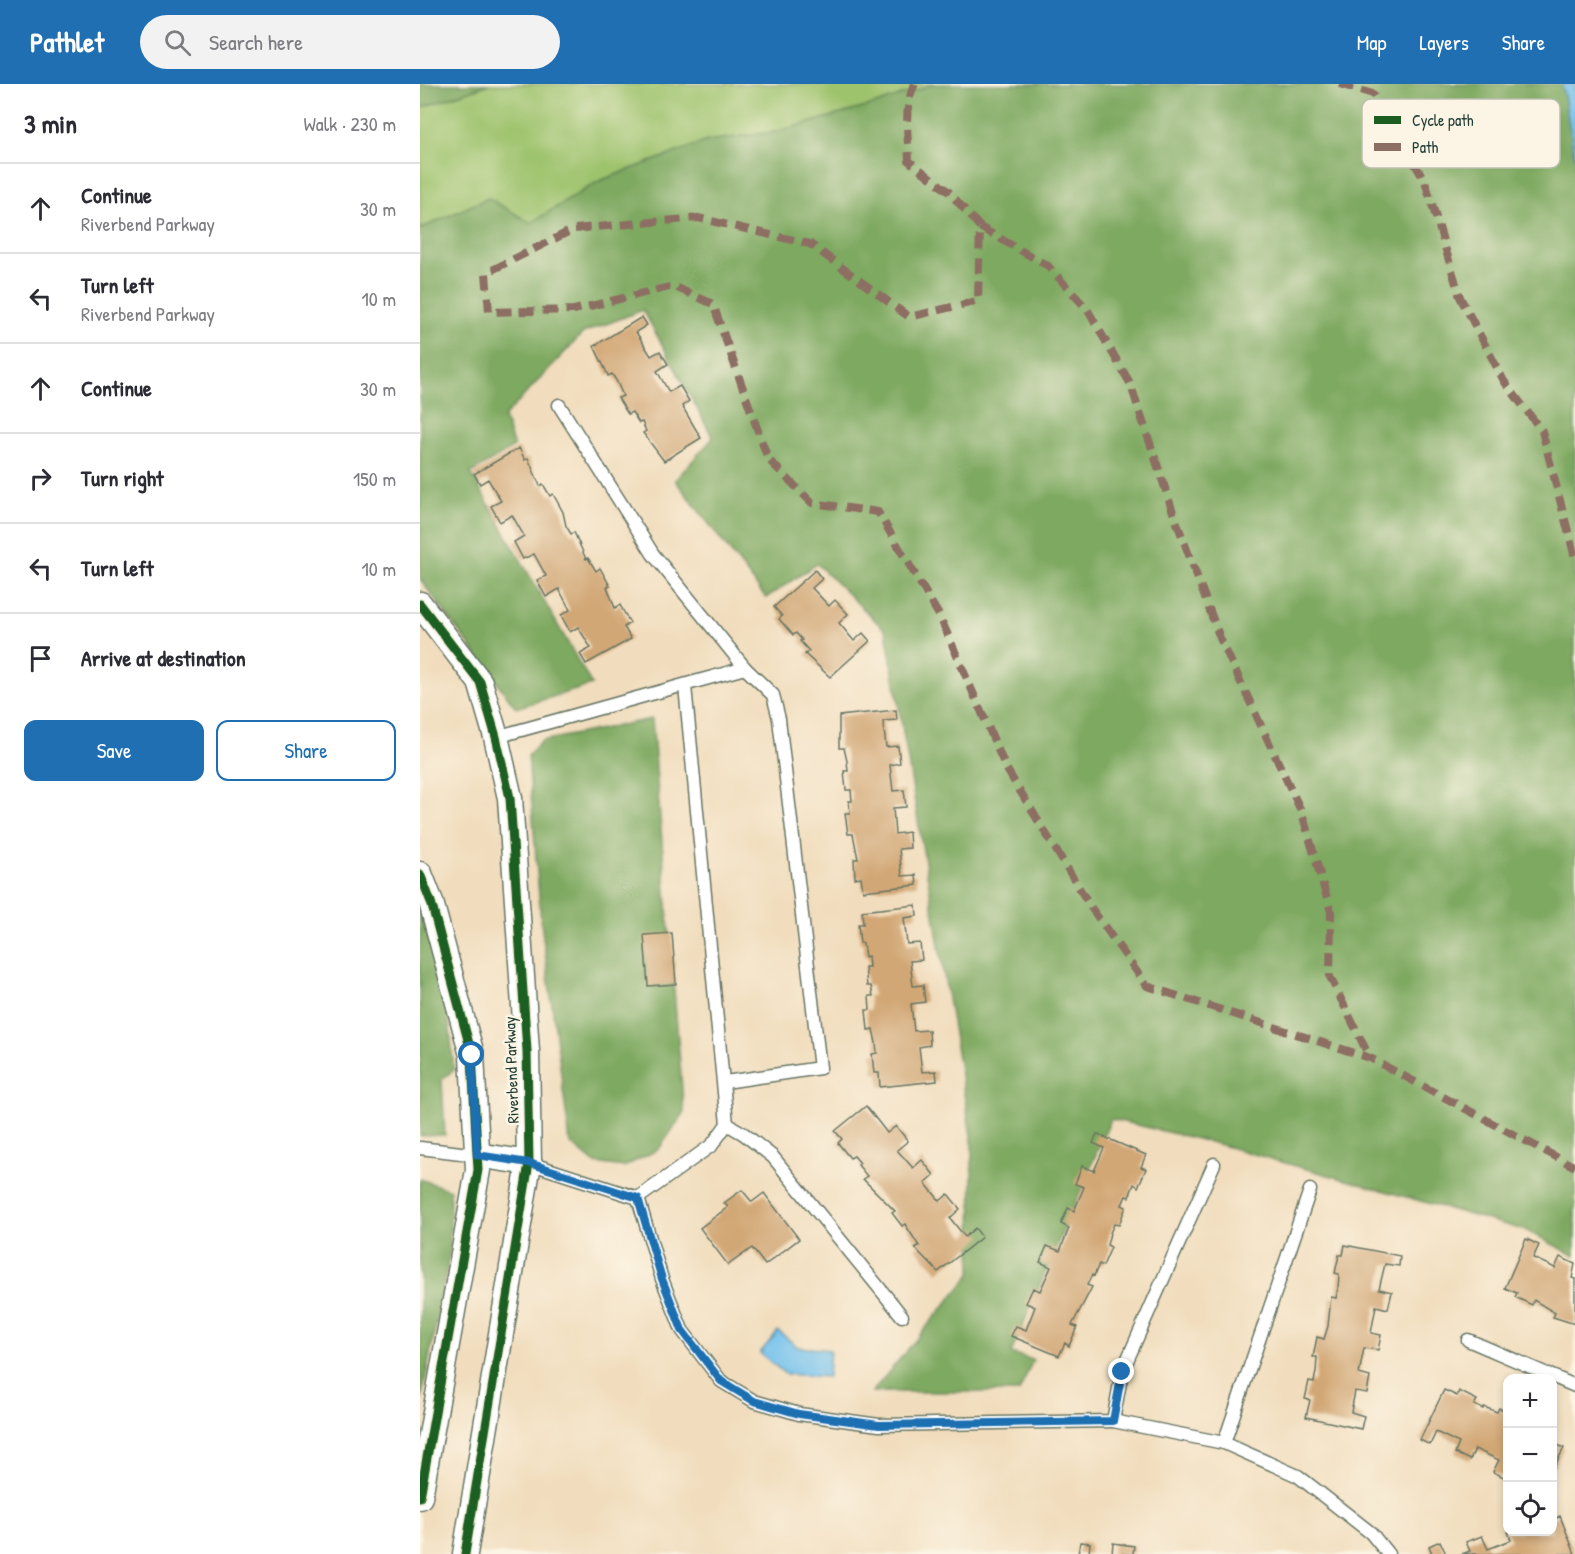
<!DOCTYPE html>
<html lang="en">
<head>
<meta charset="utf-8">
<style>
	:root { --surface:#fff; --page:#f2f2f3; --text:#2b2b33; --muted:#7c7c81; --line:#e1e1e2; --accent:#1f6fb2 }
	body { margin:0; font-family:"Patrick Hand",sans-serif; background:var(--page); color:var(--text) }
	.controls { position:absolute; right:18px; bottom:18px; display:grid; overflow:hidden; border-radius:12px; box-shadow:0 3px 9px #0003 }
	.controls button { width:54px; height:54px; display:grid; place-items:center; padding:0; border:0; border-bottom:2px solid var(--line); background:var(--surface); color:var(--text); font:30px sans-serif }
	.stop { position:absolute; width:18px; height:18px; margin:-14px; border:4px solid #1f6fb2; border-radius:50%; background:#fff }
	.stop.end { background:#1f6fb2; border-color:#fff; box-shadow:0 2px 6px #0008 }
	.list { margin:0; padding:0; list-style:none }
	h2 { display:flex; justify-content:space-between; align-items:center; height:78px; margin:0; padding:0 24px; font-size:26px }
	h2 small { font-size:20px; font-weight:400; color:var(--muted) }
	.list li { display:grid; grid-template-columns:39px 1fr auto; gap:18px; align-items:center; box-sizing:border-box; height:90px; padding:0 24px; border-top:2px solid var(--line) }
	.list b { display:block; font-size:22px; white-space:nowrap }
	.list p { margin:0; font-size:20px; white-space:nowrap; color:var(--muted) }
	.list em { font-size:20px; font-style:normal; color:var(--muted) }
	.actions { display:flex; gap:12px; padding:18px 24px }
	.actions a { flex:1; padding:14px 0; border:2px solid var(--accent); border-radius:12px; text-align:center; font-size:21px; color:var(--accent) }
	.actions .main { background:var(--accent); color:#fff }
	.icon { flex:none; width:33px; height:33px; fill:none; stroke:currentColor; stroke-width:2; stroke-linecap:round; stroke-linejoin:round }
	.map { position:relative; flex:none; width:1155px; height:1470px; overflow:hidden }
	header { display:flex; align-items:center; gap:36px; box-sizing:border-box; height:84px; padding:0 30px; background:var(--accent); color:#fff }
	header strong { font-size:28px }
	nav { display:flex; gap:33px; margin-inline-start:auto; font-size:21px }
	.search { width:420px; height:54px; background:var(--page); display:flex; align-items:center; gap:15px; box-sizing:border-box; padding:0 21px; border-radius:33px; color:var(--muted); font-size:22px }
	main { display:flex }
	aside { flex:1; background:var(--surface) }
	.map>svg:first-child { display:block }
</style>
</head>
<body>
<header>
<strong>Pathlet</strong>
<div class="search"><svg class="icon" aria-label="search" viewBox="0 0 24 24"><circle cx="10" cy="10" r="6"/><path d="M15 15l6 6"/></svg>Search here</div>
<nav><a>Map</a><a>Layers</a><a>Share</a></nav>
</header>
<main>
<aside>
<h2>3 min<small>Walk · 230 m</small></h2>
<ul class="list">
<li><svg class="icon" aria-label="ahead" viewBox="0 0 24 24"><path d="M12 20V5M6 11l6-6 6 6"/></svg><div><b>Continue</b><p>Riverbend Parkway</p></div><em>30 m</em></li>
<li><svg class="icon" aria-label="left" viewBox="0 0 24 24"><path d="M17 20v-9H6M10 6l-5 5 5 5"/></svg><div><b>Turn left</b><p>Riverbend Parkway</p></div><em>10 m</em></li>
<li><svg class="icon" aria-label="ahead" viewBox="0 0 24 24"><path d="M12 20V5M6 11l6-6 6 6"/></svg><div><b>Continue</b></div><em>30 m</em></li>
<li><svg class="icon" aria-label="right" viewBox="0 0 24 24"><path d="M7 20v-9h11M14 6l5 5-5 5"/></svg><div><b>Turn right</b></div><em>150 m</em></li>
<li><svg class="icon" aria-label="left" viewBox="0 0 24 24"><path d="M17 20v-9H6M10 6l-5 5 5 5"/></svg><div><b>Turn left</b></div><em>10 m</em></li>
<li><svg class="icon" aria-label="arrive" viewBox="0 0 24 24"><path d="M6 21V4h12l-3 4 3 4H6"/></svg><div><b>Arrive at destination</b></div></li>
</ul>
<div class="actions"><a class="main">Save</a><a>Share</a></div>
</aside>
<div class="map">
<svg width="1155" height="1470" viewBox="0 0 1155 1470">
	<rect width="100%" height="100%" fill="#fcf5e5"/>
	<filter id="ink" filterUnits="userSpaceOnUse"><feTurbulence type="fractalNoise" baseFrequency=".0167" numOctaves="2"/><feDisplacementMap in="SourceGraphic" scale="12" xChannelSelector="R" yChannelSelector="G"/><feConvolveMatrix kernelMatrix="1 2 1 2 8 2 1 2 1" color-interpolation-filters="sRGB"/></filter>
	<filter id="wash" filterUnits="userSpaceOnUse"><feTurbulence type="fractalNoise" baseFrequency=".008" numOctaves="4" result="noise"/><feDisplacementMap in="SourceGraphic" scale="24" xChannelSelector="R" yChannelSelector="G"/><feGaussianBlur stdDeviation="1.35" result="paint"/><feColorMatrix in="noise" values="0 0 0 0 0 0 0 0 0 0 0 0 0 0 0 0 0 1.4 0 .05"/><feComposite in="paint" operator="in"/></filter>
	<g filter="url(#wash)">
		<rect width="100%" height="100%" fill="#f1ddbd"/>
		<path fill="#9ec36d" stroke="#5e8050" stroke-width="1.5" d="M69,0H515L450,22L355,48L287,57L179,97L111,139L68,114L0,145V24Z"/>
		<g fill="#7ea960" stroke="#4e734a" stroke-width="1.5">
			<path d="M0,0H69L0,24Z"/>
			<path d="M515,0H1142L1155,76V1172L1107,1147L794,1059L691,1035L591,1269L613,1276L599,1308H452L551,1190L552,1057L466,547L397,480L346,514L255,396L293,354L223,226L163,249L84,333L94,363L51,389L172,601L96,624L0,495V145L68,114L111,139L179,97L287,57L355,48L450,22Z"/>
			<path d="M232,635L264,1029L239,1065L204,1083L174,1079L150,1059L121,838L108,671L122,657Z"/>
			<path d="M0,826L27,916L34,986L22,995L25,1051L0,1052Z"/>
			<path d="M0,1095L30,1106V1167L0,1323Z"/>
		</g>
		<g fill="#73c1ed" stroke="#497f90" stroke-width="1.5">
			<path d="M1142,0H1155V76L1144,11Z"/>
			<path d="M358,1247L378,1263L410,1266L408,1293L365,1290L340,1269Z"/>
		</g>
		<g id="blocks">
			<g fill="#d2a776">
				<path d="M222,233L227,241L216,248L231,272L240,267L248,280L237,287L249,308L260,302L269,317L262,322L281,354L244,377L223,349L226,347L222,338L219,339L212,328L208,330L206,327L198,314L203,312L197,298L192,290L188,292L187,289L174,262Z"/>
				<path d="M99,364L105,376L108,374L120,402L123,400L130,412L133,410L143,428L146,442L151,450L154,448L166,475L168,474L176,487L180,484L190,502L187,503L195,524L200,521L210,539L204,543L211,555L166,580L160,570L171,564L158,543L150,548L141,531L150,526L139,505L126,513L117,496L126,492L114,470L103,475L94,458L104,452L92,431L80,438L71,422L81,417L68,395L60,400L54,390Z"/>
				<path d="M395,486L402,495L392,504L409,522L415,516L428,530L419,539L434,557L443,549L450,557L410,593L385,570L389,567L380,557L382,556L376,549L373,551L359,535L362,532L354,523Z"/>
				<path d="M476,626L477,636L463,637L466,663L478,662L480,679L470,681L473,707L484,706L486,723L473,724L475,750L489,748L490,764L479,765L482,792L496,791L497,801L443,807L441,793L435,794L434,775H438L433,750H428L425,729H430L429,717H432L431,706H426L424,687H428L427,677L424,664H419V632Z"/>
				<path d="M496,821L497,832L484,834L487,860L500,859L502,876L490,877L493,902L503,901L505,918L491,920L494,947L509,946L510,961L499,963L502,988L516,987L517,997L460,1003L459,989H454L452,970L457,969L456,959L453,945L448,946L446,926H450L449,912H453L451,902H447L446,893L445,883H449L448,872L445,873L443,859H440L438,840H443L442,827Z"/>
				<path d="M252,849L256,900L228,902L224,851Z"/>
				<path d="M446,1022L467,1049L476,1042L488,1057L477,1066L493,1084L502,1076L514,1091L505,1099L520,1117L528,1110L540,1125L530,1134L545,1153L555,1144L562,1153L518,1188L495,1164L499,1162L485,1140L482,1142L472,1129L475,1127L443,1095L447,1092L438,1081L440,1079L434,1072L430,1074L418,1059L422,1055L415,1047Z"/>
				<path d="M677,1050L726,1071L721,1083L726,1085L718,1103L714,1100L709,1113L706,1112L702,1121L706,1123L703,1130L699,1141L694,1140L690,1149L687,1161L691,1163L689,1168L683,1182L679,1180L674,1192L672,1191L667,1201L672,1203L670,1207L652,1241L657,1243L649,1262L645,1259L639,1272L591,1252L596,1242L606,1246L615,1223L606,1219L613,1204L620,1207L631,1183L620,1178L627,1162L640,1167L649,1144L641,1140L648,1124L654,1127L664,1103L655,1100L662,1082L674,1087L684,1064L673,1059Z"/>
				<path d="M322,1106L332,1118L344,1109L379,1155L345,1181L332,1164L308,1181L280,1144L308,1123L304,1119Z"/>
				<path d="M1106,1155L1119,1161L1113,1174L1135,1184L1140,1173L1155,1180L1152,1194L1155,1195V1240L1133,1233L1135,1229L1114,1216L1112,1221L1095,1213L1097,1209L1085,1204Z"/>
				<path d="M925,1161L980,1172L979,1182L965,1180L959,1205L972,1208L968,1225L956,1222L951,1249L961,1251L958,1266L944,1264L939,1290L950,1293L947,1309L935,1307L931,1328L944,1332L941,1345L886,1333L890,1316L885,1315L889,1297L894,1298L896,1288L897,1273H893L897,1253L904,1255L908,1242L911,1213L916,1214L918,1204L919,1190L915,1189L919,1171H923Z"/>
				<path d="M1024,1306L1037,1312L1039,1307L1057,1316L1054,1321L1063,1325L1064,1323L1077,1328L1079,1324L1088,1328V1395L1073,1388L1079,1376L1055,1365L1050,1376L1035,1369L1039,1359L1016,1348L1010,1361L1000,1356Z"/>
				<path d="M1132,1358L1144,1364L1132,1387Z"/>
				<path d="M1140,1432L1155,1470H1042L1050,1467L1046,1458L1062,1452L1068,1465L1091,1456L1088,1448H1132V1436Z"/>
				<path d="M1020,1457L1026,1470H1012L1009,1462Z"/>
				<path d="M660,1458L670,1459L669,1470H658Z"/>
				<path d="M693,1459L714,1462L713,1470H692Z"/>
			</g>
		</g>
	</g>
	<g filter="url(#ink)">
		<use href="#blocks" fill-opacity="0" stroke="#687564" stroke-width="1.5"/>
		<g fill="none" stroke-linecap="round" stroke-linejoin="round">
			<g stroke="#687564" stroke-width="15">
				<g id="lane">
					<path d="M76,653L325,584L233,470L139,321"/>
					<path d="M305,998L400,984L359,635L353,611L325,584"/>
					<path d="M307,1040L324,1050L353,1073L482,1232"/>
					<path d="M0,1064L57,1071"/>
					<path d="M109,1079L218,1114L292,1061L307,1040L265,602"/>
					<path d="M218,1114L242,1195L262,1246L301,1297L334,1317L379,1330L459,1341L693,1337L702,1288L794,1080"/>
					<path d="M1048,1256L1155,1302"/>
					<path d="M693,1337L804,1359L878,1392L951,1449L968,1470"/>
					<path d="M804,1359L890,1106"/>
				</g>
			</g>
			<g stroke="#687564" stroke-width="27">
				<g id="street">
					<path d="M0,520L60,598L76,653L90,714L107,967L109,1079L45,1470"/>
					<path d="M0,790L11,818L52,971L58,1086L0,1413"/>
					<path d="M57,1071L109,1079"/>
				</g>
			</g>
			<use href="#lane" stroke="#fff" stroke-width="12"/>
			<use href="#street" stroke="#fff" stroke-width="24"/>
			<g stroke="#8d6e63" stroke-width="8" stroke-dasharray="15 8" stroke-linecap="butt">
				<path d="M495,0C483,21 488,53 489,77L529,108L560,143L558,217L489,233L390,160L278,134L154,145L66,189L69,228L154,226L253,202L293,220L348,375L392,419L458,428L520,533L586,684L672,825L727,902L950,974L1155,1083"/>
				<path d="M919,0L953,10L1005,97L1040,213L1084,297L1122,347L1155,474"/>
				<path d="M560,143L628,182L667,225L710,299L754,431L800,554L882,729L911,828L910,893L950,974"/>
			</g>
			<g stroke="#fcf5e5" stroke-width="13">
				<g id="cycleway">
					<path d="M0,520L60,598L76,653L90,714L107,967L109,1079L45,1470"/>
					<path d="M0,790L11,818L52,971L58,1086L0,1413"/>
				</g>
			</g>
			<use href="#cycleway" stroke="#1b5e20" stroke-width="9"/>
		</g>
	</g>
	<g fill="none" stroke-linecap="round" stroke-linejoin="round" filter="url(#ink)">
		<path stroke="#1f6fb2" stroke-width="8" d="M52,971L57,1071L109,1079L218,1114L242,1195L262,1246L301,1297L334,1317L379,1330L459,1341L693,1337L702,1288"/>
	</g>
	<g text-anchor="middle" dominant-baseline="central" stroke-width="5" stroke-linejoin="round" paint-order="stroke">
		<g font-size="16" fill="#1f3d34" stroke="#fcf5e5">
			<text transform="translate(91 986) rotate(-92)">Riverbend Parkway</text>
		</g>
	</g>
	<rect x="942" y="15" width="198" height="69" rx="9" fill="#fcf5e5" stroke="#babeb0" stroke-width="1.5"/>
	<rect x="954" y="32" width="27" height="8" fill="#1b5e20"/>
	<rect x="954" y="59" width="27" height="8" fill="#8d6e63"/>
	<g font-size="16" fill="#1f3d34">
		<text x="992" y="42">Cycle path</text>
		<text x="992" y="69">Path</text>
	</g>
</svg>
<div class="controls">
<button>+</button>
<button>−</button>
<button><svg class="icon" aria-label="locate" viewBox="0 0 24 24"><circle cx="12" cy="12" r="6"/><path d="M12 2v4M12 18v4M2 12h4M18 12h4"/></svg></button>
</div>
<div class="stop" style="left:52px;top:971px"></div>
<div class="stop end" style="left:702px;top:1288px"></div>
</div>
</main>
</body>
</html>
